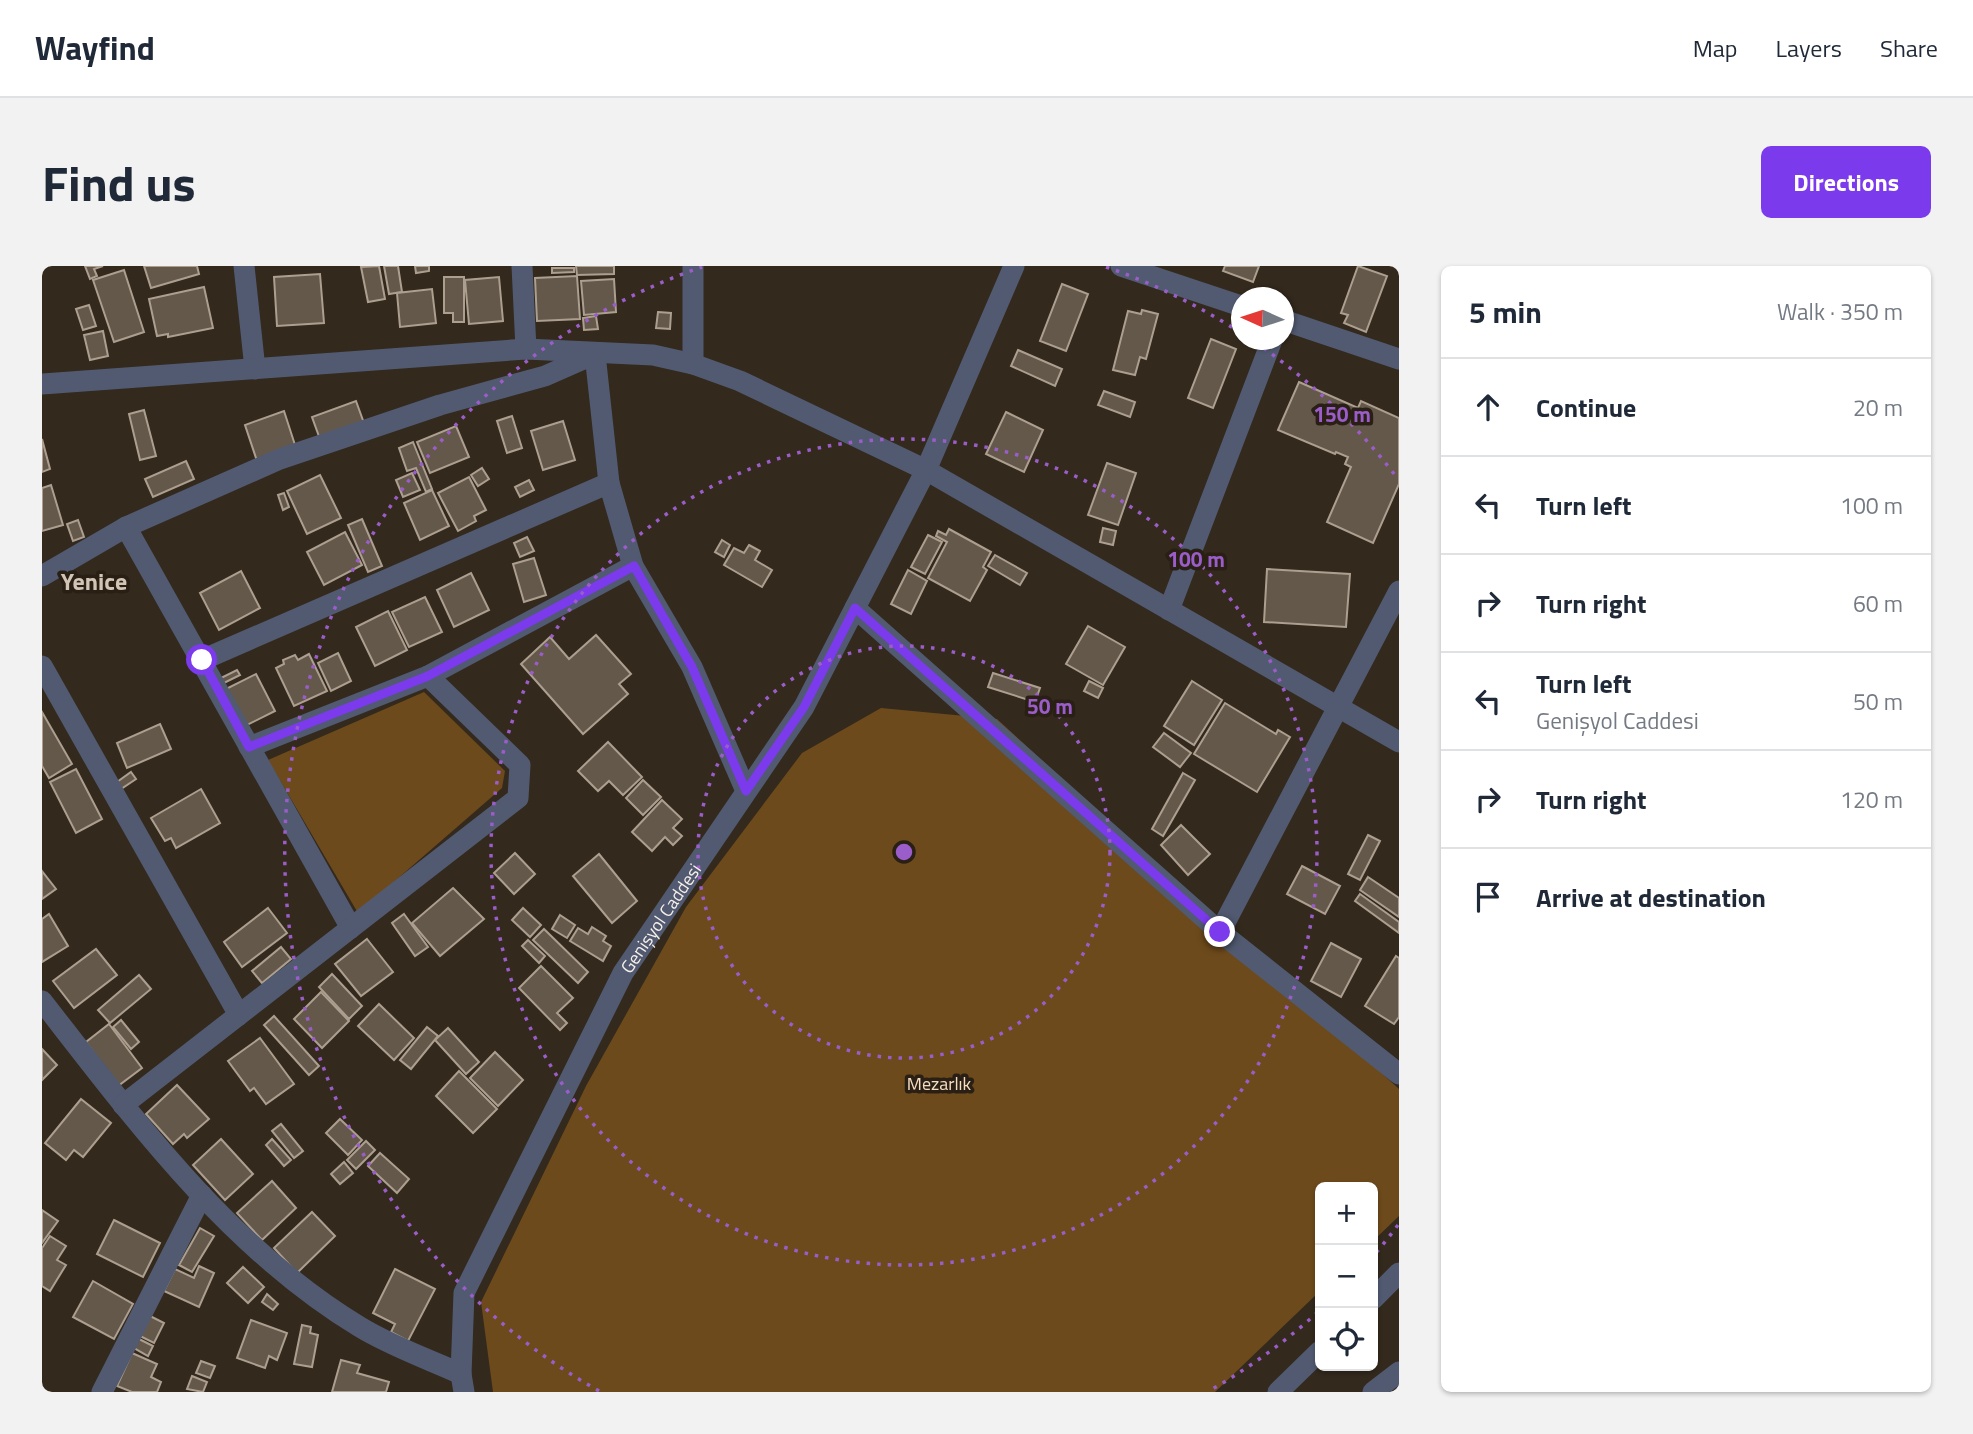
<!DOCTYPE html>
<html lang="en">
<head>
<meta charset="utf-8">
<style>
	:root { --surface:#fff; --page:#f2f2f3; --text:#1f2937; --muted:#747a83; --line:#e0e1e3; --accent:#7c3aed }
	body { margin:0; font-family:"Titillium Web",sans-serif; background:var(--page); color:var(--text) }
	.controls { position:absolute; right:21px; bottom:21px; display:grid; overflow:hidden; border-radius:10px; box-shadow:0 2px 5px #0004 }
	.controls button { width:63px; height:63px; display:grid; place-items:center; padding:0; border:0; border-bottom:2px solid var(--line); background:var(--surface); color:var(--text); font:35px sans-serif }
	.compass { position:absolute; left:1189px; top:21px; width:63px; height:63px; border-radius:50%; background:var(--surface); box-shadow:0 2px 5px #0004; rotate:273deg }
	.stop { position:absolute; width:21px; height:21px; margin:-16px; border:5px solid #7c3aed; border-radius:50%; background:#fff }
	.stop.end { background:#7c3aed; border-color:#fff; box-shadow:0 2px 7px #0008 }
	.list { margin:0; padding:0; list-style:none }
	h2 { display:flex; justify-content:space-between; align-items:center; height:91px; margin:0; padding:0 28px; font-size:30px }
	h2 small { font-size:23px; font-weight:400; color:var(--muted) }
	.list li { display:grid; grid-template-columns:46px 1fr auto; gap:21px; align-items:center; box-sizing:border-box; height:98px; padding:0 28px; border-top:2px solid var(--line) }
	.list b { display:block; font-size:26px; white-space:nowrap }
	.list p { margin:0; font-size:23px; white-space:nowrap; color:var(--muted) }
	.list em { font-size:23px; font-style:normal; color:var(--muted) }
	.icon { flex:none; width:38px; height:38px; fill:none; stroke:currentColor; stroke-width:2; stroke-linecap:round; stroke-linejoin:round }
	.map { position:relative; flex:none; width:1357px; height:1126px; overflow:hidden; border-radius:10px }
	header { display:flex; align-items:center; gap:42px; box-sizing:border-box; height:98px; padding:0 35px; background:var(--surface); border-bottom:2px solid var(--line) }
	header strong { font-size:33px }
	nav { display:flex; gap:38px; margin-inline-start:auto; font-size:24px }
	.intro { display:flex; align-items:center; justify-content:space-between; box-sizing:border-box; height:168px; padding:0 42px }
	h1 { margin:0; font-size:49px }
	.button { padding:18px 32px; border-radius:10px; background:var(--accent); color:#fff; font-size:24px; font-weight:700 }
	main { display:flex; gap:42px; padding:0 42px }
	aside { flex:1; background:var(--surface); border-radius:10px; box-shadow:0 2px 5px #0004 }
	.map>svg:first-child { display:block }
</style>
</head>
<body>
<header>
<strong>Wayfind</strong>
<nav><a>Map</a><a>Layers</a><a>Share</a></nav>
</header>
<div class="intro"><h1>Find us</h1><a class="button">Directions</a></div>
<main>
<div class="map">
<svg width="1357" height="1126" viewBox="0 0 1357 1126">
	<rect width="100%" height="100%" fill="#33291d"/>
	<g fill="#6d4a1b">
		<path d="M382,426L463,505L460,522L316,647L226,494Z"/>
		<path d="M839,442L955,453L1357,823V950L1331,975V921H1278V1025L1173,1126H451L439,1036L544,820L644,641L760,487Z"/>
	</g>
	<g fill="#64584b" stroke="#ac9f90" stroke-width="2">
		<path d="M43,0H61L52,3L55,10L48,13Z"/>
		<path d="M102,0H155L157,8L109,22Z"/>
		<path d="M337,0L343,33L326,36L319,1Z"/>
		<path d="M342,0H356L360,26L347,28Z"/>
		<path d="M373,0H387V5L374,7Z"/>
		<path d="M534,0H572V8L535,9Z"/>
		<path d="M1183,0H1217L1211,16L1181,5Z"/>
		<path d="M1316,0L1345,10L1324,66L1302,57L1306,49L1299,47Z"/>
		<path d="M510,2H532V6L510,7Z"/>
		<path d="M82,4L102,66L72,76L51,14Z"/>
		<path d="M278,8L282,57L235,60L232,11Z"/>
		<path d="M535,10L538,53L495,55L493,12Z"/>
		<path d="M402,11H422V56H411V47H402Z"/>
		<path d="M457,11L461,55L427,58L423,14Z"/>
		<path d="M572,13L574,46L542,49L539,15Z"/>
		<path d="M1020,18L1046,28L1024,85L998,75Z"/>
		<path d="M162,21L171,62L126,71V68L115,70L107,33Z"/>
		<path d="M390,23L394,57L358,61L355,27Z"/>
		<path d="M47,39L54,60L41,64L34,43Z"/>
		<path d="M1100,44L1116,48L1104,93L1098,91L1093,109L1071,104L1086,45L1099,48Z"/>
		<path d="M616,46L629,47L628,63L614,62Z"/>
		<path d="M554,50L556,63L542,64L541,52Z"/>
		<path d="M61,65L66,90L48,94L42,69Z"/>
		<path d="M1169,73L1194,83L1171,142L1146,132Z"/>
		<path d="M976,84L1020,103L1013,120L969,100Z"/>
		<path d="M1257,116L1316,142L1319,135L1357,152V218L1331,277L1285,256L1309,201L1303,198L1306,191L1294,186L1293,188L1236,164Z"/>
		<path d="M1062,125L1093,136L1088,151L1056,139Z"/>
		<path d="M314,135L323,160L279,176L270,151Z"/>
		<path d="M102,144L114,190L98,194L87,148Z"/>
		<path d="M242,145L254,182L215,195L203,159Z"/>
		<path d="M964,146L1001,164L982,206L944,188Z"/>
		<path d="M470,150L480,182L465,187L455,155Z"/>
		<path d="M521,155L533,194L501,204L489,165Z"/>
		<path d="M414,160L427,191L388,207L375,176Z"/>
		<path d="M0,173L8,203L0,206Z"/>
		<path d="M371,176L390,223L384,226L374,202L365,205L357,182Z"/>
		<path d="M144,195L152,213L111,231L103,213Z"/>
		<path d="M1065,197L1094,207L1076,259L1046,249Z"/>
		<path d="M440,202L447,213L436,220L429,209Z"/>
		<path d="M370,207L378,224L361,231L354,214Z"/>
		<path d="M278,209L299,252L265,268L245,225Z"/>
		<path d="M427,211L444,244L432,250L434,255L416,265L396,227Z"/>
		<path d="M487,214L492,224L478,231L473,221Z"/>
		<path d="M9,219L21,259L0,265V222Z"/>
		<path d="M390,224L407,260L378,274L362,237Z"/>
		<path d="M242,227L247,241L241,244L236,229Z"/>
		<path d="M320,253L340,300L326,306L306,259Z"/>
		<path d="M36,254L42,271L31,275L25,258Z"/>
		<path d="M1061,262L1074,265L1071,279L1058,276Z"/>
		<path d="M907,263L949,286L941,301L945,304L928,335L886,312L905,276L894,270L896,265L904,269Z"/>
		<path d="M303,266L320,299L282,319L265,286Z"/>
		<path d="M886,269L900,276L883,308L869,301Z"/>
		<path d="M485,271L492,285L478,291L472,277Z"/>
		<path d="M680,274L688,279L682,291L673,286Z"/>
		<path d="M707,279L718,285L713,294L730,304L720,321L682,299L692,282L702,287Z"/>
		<path d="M953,289L985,307L978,319L946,300Z"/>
		<path d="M492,292L504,329L482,336L471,298Z"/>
		<path d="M1225,303L1308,308L1304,361L1222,356Z"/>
		<path d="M866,304L885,315L869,348L849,338Z"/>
		<path d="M199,305L218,342L177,364L158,327Z"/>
		<path d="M429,307L447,344L412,361L395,324Z"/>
		<path d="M383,331L400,366L367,381L350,346Z"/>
		<path d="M346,345L365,384L333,400L314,361Z"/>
		<path d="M1046,360L1083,381L1061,419L1024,398Z"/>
		<path d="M554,369L589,408L577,418L586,428L541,468L479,398L508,371L527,393Z"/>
		<path d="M296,387L309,415L289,425L276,397Z"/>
		<path d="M267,388L285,425L252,440L234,402L242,398L241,394L253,389L256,394Z"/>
		<path d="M195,404L198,409L180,418L177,413Z"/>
		<path d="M951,407L998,422L993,436L946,421Z"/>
		<path d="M214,408L233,445L201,461L182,424Z"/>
		<path d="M1047,415L1061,422L1056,432L1042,425Z"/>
		<path d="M1150,415L1180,434L1152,479L1122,460Z"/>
		<path d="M1183,437L1234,468L1236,464L1248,471L1215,526L1152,488Z"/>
		<path d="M0,446L30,498L7,512L0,500Z"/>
		<path d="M118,458L129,483L85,502L75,477Z"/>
		<path d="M1122,467L1149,487L1138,501L1111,481Z"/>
		<path d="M566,476L600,511L581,529L567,515L556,525L536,505Z"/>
		<path d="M34,503L60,553L34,567L8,516Z"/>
		<path d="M89,506L94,513L79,523L75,516Z"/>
		<path d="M1141,507L1153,514L1121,570L1110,563Z"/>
		<path d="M601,514L619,531L601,549L584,532Z"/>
		<path d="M159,523L178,557L134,582L129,572L123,575L109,552Z"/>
		<path d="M620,534L640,553L631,562L640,570L631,579L623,571L610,585L590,566Z"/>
		<path d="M1139,559L1168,588L1146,609L1119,579Z"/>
		<path d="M1326,569L1338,575L1318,614L1306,608Z"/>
		<path d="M473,587L493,608L472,628L452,607Z"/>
		<path d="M557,588L595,635L570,657L531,610Z"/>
		<path d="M1260,600L1298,620L1283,648L1245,628Z"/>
		<path d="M0,605L14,623L0,633Z"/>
		<path d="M1326,611L1357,632V651L1318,624Z"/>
		<path d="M411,622L442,653L398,690L370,657Z"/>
		<path d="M1318,628L1357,656V667L1313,635Z"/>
		<path d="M226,642L245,667L200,701L182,676Z"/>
		<path d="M481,642L499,659L488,671L470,654Z"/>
		<path d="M7,648L26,680L0,696V653Z"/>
		<path d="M362,648L386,681L373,690L350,657Z"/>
		<path d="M518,649L533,659L525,672L510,663Z"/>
		<path d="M550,661L564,670L561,675L569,680L561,695L528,675L536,662L546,668Z"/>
		<path d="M502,663L546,706L536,717L491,674Z"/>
		<path d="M325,673L351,706L319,730L293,698Z"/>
		<path d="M486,674L503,690L497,697L480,680Z"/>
		<path d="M1289,677L1319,693L1299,731L1269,715Z"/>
		<path d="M239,681L249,693L220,717L210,705Z"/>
		<path d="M54,683L75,709L32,742L11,715Z"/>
		<path d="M1354,690L1357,692V751L1352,758L1323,740Z"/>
		<path d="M499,700L531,732L515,747L525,757L518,764L477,722Z"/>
		<path d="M290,708L320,740L307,753L277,721Z"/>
		<path d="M97,709L109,723L68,757L56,744Z"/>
		<path d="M279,726L307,755L280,782L252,753Z"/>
		<path d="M337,738L372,772L352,794L316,760Z"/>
		<path d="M232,750L277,800L267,809L222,759Z"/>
		<path d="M79,754L97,776L89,783L71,761Z"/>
		<path d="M67,758L100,802L76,820L44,776Z"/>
		<path d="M385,761L396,770L369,803L358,794Z"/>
		<path d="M406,762L437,796L424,808L393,774Z"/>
		<path d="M218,772L252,818L224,838L212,822L208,825L186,795Z"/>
		<path d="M0,783L15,799L0,814Z"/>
		<path d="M453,786L481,814L456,840L428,812Z"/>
		<path d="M417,805L455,843L431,867L394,830Z"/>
		<path d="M135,819L167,853L145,872L142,868L131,878L104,848Z"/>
		<path d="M39,833L69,857L41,891L32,884L24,894L3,877Z"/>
		<path d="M298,853L320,874L306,889L284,867Z"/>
		<path d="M239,858L261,885L252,892L230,865Z"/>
		<path d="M179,873L211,908L183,934L151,899Z"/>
		<path d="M230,873L249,894L242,900L224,879Z"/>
		<path d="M324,875L333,884L314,903L305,894Z"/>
		<path d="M338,887L367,913L355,927L326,900Z"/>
		<path d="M302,896L311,907L298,918L289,908Z"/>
		<path d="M230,915L254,942L220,974L195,947Z"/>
		<path d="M0,944L16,955L0,977Z"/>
		<path d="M270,946L293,970L255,1007L232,982Z"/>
		<path d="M72,954L118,977L101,1011L55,988Z"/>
		<path d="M158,962L172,970L150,1006L137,999Z"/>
		<path d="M8,970L24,980L15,994L24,999L8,1025L0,1020V982Z"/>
		<path d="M157,1000L172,1007L157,1041L122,1025L133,1003L152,1012Z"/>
		<path d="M201,1001L222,1021L206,1037L185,1017Z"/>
		<path d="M353,1003L393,1023L366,1075L349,1066L353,1058L331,1047Z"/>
		<path d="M51,1015L91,1038L72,1073L31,1051Z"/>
		<path d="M225,1028L236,1038L231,1044L220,1036Z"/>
		<path d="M108,1050L122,1057L112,1077L98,1070Z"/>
		<path d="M209,1054L245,1067L235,1094L227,1090L223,1102L195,1092Z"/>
		<path d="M260,1059L269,1061L268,1067L276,1069L270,1101L252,1098Z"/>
		<path d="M97,1073L111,1080L106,1090L92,1082Z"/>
		<path d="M90,1087L115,1098L109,1111L119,1116L115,1126H90L75,1120Z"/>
		<path d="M299,1094L318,1099L315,1107L347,1116L344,1126H290Z"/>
		<path d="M159,1095L173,1100L168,1112L154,1107Z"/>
		<path d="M150,1110L165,1116L161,1126L145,1123Z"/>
	</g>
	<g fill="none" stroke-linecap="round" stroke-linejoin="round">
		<g stroke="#515a71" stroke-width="21">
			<path d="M202,0L213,103"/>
			<path d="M480,0L484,83"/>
			<path d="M1079,0L1199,40"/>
			<path d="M1241,54L1357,93"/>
			<path d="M651,98V0"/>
			<path d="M0,118L484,83L611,89L651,98L698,115L884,204L1357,476"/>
			<path d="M84,261L309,662"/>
			<path d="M0,310L84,261L238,193L398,139L503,110L553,88L567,217L591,300L650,401L704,525"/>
			<path d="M813,342L1178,666L1357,808"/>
			<path d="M1127,344L1230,74"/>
			<path d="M160,394L567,217"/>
			<path d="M0,400L197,749"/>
			<path d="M207,481L386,410L591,300"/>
			<path d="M1178,666L1357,325"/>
			<path d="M0,735C92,853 187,982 318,1061C349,1080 386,1093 419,1108"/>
			<path d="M81,839L476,532L478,499L386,410"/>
			<path d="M1331,1033L1357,1007"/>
			<path d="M60,1126L160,929"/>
			<path id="s1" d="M422,1126L419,1108L422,1027L581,707L762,441L884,204L972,0"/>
			<path d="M1236,1126L1278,1085"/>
			<path d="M1331,1126L1357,1106"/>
		</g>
	</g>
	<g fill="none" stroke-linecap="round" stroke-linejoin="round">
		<path stroke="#7c3aed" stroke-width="9" d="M160,394L207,481L386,410L592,300L650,401L704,525L762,441L813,342L1178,666"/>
	</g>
	<g fill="none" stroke="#9a5dc9" stroke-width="3.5" stroke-dasharray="3.5 7">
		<circle cx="862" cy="586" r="206"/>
		<circle cx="862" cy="586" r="413"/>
		<path d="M1356 959A619 619 0 0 1 1333 988M1276 1046A619 619 0 0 1 1167 1125M557 1125A619 619 0 0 1 660 1M1064 1A619 619 0 0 1 1199 67M1213 76A619 619 0 0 1 1356 213"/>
	</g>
	<g text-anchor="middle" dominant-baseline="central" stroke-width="7" stroke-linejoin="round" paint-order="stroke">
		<g font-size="18" fill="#f7f0e8" stroke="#291f14">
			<text stroke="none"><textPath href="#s1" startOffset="523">Genişyol Caddesi</textPath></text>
		</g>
		<g font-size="18" fill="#f6ddc1" stroke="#291f14">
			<text x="897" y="817">Mezarlık</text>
		</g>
		<g font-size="24" font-weight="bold" fill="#d2c5b6" stroke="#291f14">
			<text x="52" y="315">Yenice</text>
		</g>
	</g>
	<circle cx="862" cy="586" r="10" fill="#9a5dc9" stroke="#291f14" stroke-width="3.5"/>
	<g font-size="21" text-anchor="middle" font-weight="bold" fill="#9a5dc9" stroke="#291f14" stroke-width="7" stroke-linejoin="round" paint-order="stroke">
		<text x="1300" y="156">150 m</text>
		<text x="1154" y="301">100 m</text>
		<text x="1008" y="448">50 m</text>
	</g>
</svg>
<div class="controls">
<button>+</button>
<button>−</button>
<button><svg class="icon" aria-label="locate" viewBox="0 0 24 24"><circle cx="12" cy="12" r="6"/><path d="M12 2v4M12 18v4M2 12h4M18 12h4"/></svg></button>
</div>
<svg class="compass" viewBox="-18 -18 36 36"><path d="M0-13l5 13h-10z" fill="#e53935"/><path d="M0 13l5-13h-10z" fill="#747a83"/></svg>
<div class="stop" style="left:160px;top:394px"></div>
<div class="stop end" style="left:1178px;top:666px"></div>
</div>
<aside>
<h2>5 min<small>Walk · 350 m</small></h2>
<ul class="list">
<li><svg class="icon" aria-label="ahead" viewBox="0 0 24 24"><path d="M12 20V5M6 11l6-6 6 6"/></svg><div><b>Continue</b></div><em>20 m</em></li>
<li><svg class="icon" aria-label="left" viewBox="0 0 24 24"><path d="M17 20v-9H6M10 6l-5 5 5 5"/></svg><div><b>Turn left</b></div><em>100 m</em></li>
<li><svg class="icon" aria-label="right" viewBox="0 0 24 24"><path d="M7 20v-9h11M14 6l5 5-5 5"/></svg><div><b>Turn right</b></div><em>60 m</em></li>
<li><svg class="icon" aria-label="left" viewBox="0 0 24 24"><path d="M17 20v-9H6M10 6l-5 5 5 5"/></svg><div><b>Turn left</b><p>Genişyol Caddesi</p></div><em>50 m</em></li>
<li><svg class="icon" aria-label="right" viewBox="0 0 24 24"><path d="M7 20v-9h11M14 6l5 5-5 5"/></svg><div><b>Turn right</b></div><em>120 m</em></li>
<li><svg class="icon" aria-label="arrive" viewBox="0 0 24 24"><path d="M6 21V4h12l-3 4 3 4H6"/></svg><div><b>Arrive at destination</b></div></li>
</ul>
</aside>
</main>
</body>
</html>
